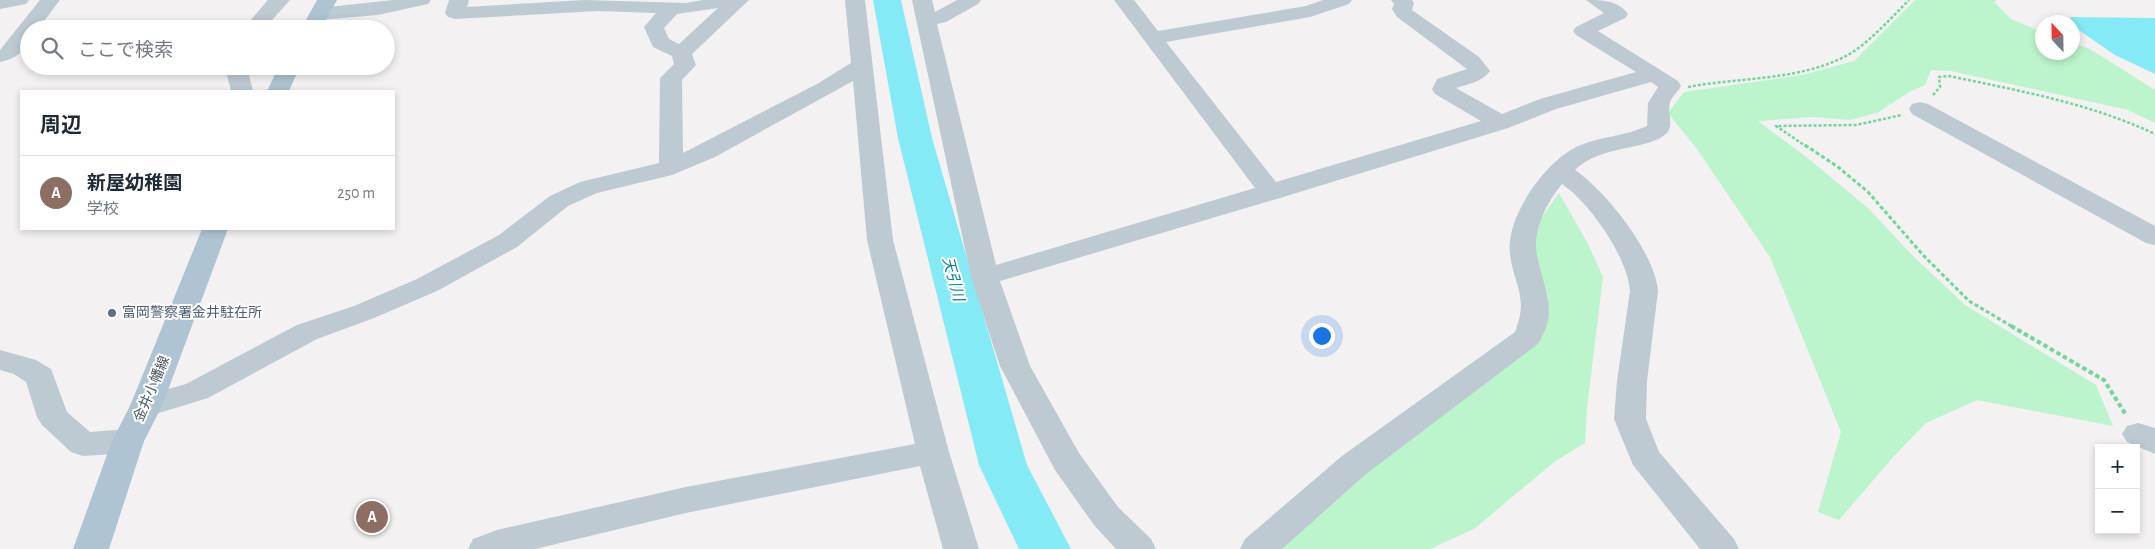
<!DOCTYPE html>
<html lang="ja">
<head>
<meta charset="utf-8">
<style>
	:root { --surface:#fff; --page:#f6f6f7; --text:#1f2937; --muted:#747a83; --line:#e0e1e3; --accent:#0f766e }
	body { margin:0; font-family:"Alegreya Sans","Noto Sans JP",sans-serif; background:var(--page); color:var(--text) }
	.controls { position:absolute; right:15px; bottom:15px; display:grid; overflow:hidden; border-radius:0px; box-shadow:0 2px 8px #0003 }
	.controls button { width:45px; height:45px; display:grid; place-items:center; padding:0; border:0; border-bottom:1px solid var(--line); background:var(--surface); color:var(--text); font:25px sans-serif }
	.compass { position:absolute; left:2035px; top:15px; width:45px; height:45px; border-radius:50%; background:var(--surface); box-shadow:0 2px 8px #0003; rotate:338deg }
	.you { position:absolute; left:1321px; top:335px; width:18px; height:18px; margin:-12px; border:4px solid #fff; border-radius:50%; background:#1a73e8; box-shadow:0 0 0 8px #1a73e833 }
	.badge { display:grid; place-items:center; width:32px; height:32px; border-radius:50%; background:var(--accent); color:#fff; font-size:16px; font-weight:700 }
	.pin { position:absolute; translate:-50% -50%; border:2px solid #fff; box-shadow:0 1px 5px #0006 }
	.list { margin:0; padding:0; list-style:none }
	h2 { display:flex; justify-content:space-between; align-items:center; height:65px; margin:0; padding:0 20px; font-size:21px }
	h2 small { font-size:16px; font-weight:400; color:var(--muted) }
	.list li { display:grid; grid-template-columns:32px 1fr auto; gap:15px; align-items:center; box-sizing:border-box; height:75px; padding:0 20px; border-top:1px solid var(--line) }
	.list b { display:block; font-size:19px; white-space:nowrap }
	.list p { margin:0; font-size:16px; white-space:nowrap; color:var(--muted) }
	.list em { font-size:16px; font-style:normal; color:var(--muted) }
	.icon { flex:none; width:28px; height:28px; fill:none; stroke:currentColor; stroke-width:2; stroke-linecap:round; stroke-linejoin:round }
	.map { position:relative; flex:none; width:2155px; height:549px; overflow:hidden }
	.search { position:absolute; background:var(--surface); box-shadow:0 2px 8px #0003; left:20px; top:20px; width:375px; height:55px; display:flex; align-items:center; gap:12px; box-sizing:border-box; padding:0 18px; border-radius:28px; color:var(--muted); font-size:19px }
	.panel { position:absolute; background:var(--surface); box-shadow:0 2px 8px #0003; left:20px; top:90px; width:375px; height:140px; border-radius:0px }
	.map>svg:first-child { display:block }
</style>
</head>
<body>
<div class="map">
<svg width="2155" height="549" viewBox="0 0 2155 549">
	<rect width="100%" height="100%" fill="#f3f1f1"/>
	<g fill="#bcf5cb">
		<path d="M1915,0H1997L1994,2L2011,19L2042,32V52H2072L2073,43L2090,49L2155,90V123L2128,110L1951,71L1931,70L1925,85L1909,92L1877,113L1850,120L1813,117L1758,121L1805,156L1868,208L1912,255L1965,305L2096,385L2113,426L1977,400L1926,423L1894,456L1839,520L1818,512L1841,432L1770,257L1697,149L1668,113L1684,92L1802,75L1854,61Z"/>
		<path d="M1559,193L1588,244L1603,277L1587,408L1585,443L1554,462L1474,529L1430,549H1278L1363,469L1543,337L1548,295L1532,251L1539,221Z"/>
	</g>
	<path fill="#84ebf6" d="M2071,17L2155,18V74L2115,55L2073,26L2072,22H2068Z"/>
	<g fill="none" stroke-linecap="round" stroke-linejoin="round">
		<path fill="#84ebf6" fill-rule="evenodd" d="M873,0H901L932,138L1027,465L1071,549H1019L979,465L898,138Z"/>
		<g stroke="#6fd798" stroke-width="2.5" stroke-dasharray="3 2" stroke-linecap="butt">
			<path d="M1688,87C1740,77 1798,81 1846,56C1866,46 1893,16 1909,0"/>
			<path d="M1933,95L1940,87L1939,77L1949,76C2020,91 2089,103 2155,134"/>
			<path d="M1807,147L1776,126L1856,125L1902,115"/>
		</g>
		<path stroke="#6fd798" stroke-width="3" stroke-dasharray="4 2.5" stroke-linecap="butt" d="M1805,145L1838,167L1868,192L1923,255L1969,301L2013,327"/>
		<path stroke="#6fd798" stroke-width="4" stroke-dasharray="4.5 3" stroke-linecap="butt" d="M2011,326L2104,380L2126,415"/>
		<g fill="#bdcad2" fill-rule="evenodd">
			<path d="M0,0H29L26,4L0,9Z"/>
			<path d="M40,0H60L38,29H29C29,49 19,58 0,62V50Z"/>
			<path d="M268,0H290L264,29H243Z"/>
			<path d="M393,0H431L428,4L378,15L319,20L312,18L309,14L312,10L319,8Z"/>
			<path d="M449,0H469L467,7L584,0L686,3L702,0H749L692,54L696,65L682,80L683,153L817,84L851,63L845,0H865L893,240L949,452L979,549H943L920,466L686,513L535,549H468L473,539L497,530L686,487L915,444L867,240L853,81L715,157L672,175L597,193L568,206L517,247L437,291L374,318L317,339L208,398L146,417L135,414L130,406L135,398L186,384L297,325L354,306L417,279L499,235L550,196L580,182L659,163L660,78L674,64L672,56L653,47L644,27L656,13L598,11L455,19L448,17L445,13ZM718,8L679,44L669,39L664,28L677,14Z"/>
			<path d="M912,0H932L935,12L957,0H981L978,4L946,22L937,24L996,265L1255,188L1114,0H1134L1158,31L1306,6L1323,0H1352L1349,4L1310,17L1166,42L1276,182L1481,121L1435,94L1432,89L1437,79L1467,69L1397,17L1392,9L1394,4L1391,0H1412L1414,3L1412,10L1479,57L1490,71C1482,82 1468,84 1456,88L1502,114L1540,99L1636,72L1576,35L1573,31L1576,27L1604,13L1586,0C1602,0 1618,0 1628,14L1625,18L1598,31L1678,81L1681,86C1678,91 1672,97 1670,102C1667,111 1674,125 1667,133C1649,151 1601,144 1575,170C1606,191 1655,253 1658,291L1647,381L1646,419L1659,452L1734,539L1739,549H1700L1633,465L1614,419L1617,381L1630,291C1628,258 1590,203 1562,184C1547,202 1532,231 1537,255C1543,289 1560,310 1538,344L1366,474L1282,549H1240L1245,539L1342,456L1515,332C1529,297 1514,286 1510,254C1505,217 1547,158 1581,145C1602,136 1626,136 1647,126L1648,103L1658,87L1651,82L1556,109L1508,128L1280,198L1000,281L1030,366L1079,453L1118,507L1151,539L1156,549H1116L1094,525L1055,470L1000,366L971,277Z"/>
			<path d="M229,66H251L249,75L253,91H231L227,75Z"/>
			<path d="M1920,102L1928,104L2155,226V245L2146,243L1912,114L1909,109L1912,104Z"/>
			<path d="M0,350L36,360L51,369L67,412L90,432L128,429L140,433L144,441L140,449L128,453L83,456L71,452L42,425L37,417L26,382L14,374L0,370Z"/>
			<path d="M2138,423L2155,428V454L2127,442L2122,434L2127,426Z"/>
		</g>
		<g fill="#aec4d2" fill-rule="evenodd">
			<path d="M317,0H337L321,29H301Z"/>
			<path d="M279,66H300L289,91H267Z"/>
			<path d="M202,229H228L162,406L144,441L109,549H73L112,441L130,406Z"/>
		</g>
	</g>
	<circle fill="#5c6f8a" stroke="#fff" stroke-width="2" cx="112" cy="313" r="5"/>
	<g text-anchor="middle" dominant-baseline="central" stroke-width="4" stroke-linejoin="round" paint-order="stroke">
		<g font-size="14" fill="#4e5e75" stroke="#fff" text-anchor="start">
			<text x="122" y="313">富岡警察署金井駐在所</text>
		</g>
		<g font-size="14" fill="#465761" stroke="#fff">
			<text transform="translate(152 389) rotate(-67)">金井小幡線</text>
		</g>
		<g font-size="15" font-style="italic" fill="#048290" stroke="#fff">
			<text transform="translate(953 279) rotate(75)">天引川</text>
		</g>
	</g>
</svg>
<div class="controls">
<button>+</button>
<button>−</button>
</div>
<svg class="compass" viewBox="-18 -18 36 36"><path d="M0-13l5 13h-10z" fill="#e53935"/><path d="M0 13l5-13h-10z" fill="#747a83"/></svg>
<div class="you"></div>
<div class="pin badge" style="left:372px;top:517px;background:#8d6e63">A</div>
<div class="search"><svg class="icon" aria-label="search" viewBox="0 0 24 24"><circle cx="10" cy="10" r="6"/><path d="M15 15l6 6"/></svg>ここで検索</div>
<section class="panel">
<h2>周辺<small></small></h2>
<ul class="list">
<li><span class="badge" style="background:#8d6e63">A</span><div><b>新屋幼稚園</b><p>学校</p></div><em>250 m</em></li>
</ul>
</section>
</div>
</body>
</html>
